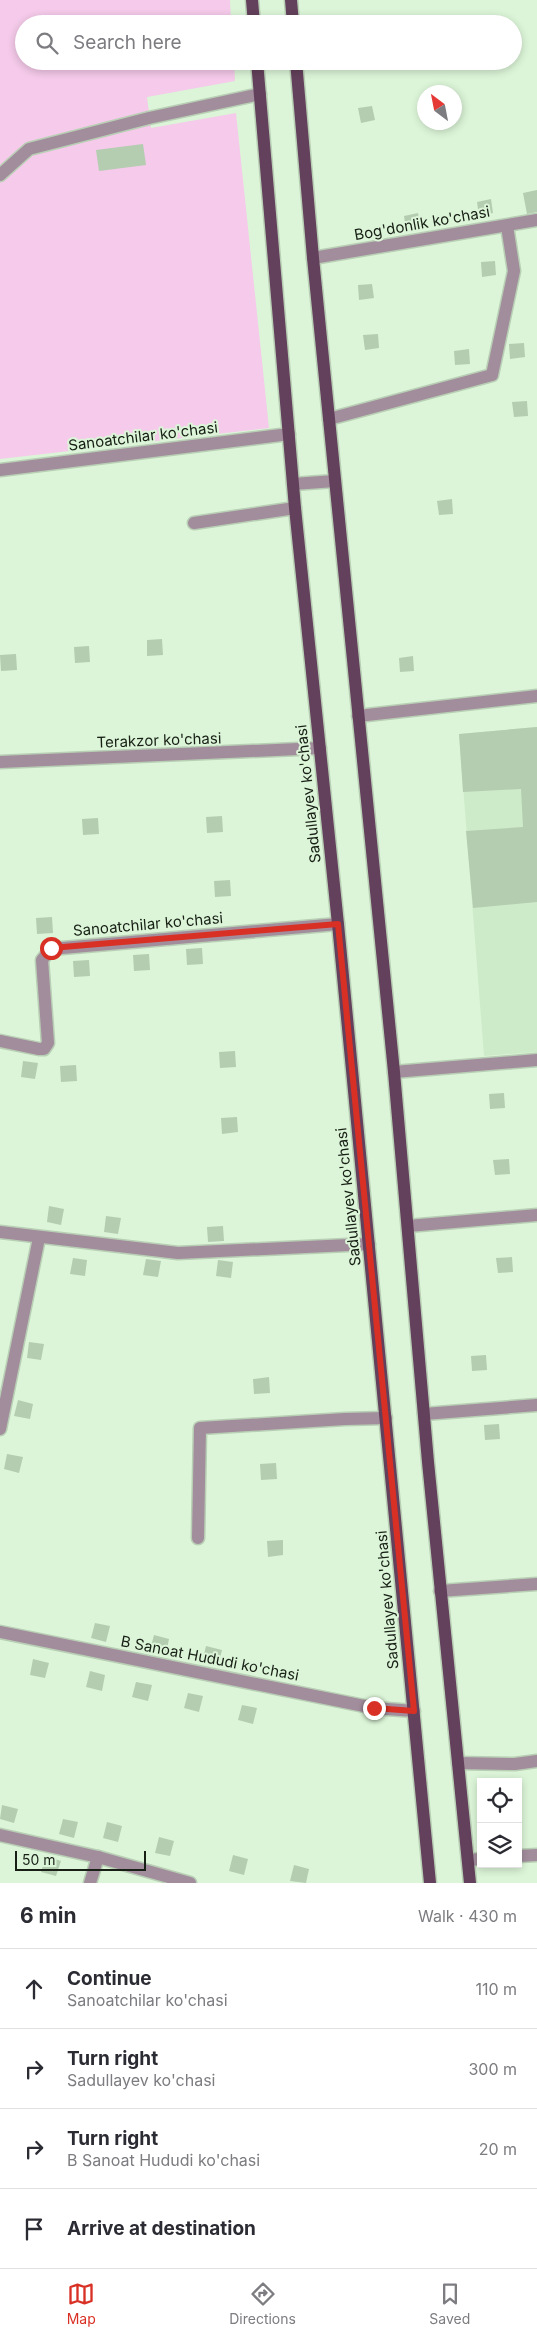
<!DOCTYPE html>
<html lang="en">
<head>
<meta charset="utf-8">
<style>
	:root { --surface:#fff; --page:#f7f7f7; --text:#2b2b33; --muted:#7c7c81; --line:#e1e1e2; --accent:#d93025 }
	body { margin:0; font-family:Inter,sans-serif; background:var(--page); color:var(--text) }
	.controls { position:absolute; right:15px; bottom:15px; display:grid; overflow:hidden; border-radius:0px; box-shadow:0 2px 8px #0003 }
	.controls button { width:45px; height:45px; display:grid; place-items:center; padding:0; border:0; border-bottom:1px solid var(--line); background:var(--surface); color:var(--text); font:25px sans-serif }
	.compass { position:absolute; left:417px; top:85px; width:45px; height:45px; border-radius:50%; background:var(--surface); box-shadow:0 2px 8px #0003; rotate:328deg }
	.scale { position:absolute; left:15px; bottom:12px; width:131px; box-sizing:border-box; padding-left:5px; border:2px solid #182016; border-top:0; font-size:14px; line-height:18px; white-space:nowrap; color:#182016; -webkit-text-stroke:4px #dcf5d8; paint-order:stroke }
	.stop { position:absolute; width:15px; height:15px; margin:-11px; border:4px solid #d93025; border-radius:50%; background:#fff }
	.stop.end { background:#d93025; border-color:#fff; box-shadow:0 1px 5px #0008 }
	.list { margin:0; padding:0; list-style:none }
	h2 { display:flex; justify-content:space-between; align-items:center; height:65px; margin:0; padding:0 20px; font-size:21px }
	h2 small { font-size:16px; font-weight:400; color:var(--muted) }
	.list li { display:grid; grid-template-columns:32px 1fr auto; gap:15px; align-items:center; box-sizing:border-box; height:80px; padding:0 20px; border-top:1px solid var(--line) }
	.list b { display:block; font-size:19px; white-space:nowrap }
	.list p { margin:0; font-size:16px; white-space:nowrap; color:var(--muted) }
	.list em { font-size:16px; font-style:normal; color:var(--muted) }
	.icon { flex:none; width:28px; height:28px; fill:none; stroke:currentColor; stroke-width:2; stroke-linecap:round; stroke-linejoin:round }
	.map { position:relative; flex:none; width:537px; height:1883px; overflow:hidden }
	.search { position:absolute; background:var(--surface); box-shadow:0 2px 8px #0003; left:15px; right:15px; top:15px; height:55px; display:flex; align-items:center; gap:12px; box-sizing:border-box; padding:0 18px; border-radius:28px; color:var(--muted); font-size:19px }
	.sheet { height:385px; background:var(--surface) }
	nav { display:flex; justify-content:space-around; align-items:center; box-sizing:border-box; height:70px; border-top:1px solid var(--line); background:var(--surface); font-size:14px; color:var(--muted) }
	nav a { display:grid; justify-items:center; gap:2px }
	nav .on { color:var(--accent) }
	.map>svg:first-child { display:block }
</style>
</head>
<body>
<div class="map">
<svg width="537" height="1883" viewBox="0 0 537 1883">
	<rect width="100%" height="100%" fill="#dcf5d8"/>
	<path fill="#cdebc8" d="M537,727V1052L484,1056L459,734Z"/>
	<path fill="#f5caea" d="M0,0H230L231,24H24V61H234L235,81L147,97L151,128L236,113L269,428L0,459Z"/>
	<g fill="#b4ccb0">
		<path d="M372,106L375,120L361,123L358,108Z"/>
		<path d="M143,144L146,165L99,171L96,150Z"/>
		<path d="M537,190V212L527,214L523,193Z"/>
		<path d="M491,199L493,213L479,216L477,202Z"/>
		<path d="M418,213L420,227L406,230L404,216Z"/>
		<path d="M495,261L496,275L482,277L481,262Z"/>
		<path d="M372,284L374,298L359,300L358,285Z"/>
		<path d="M378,334L379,348L365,350L363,335Z"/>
		<path d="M524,343L525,357L510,359L509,344Z"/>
		<path d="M469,349L470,364L455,365L454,351Z"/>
		<path d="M527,401L528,416L514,417L512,402Z"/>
		<path d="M452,499L453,514L439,515L437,501Z"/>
		<path d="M162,639L163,655L147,656V640Z"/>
		<path d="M89,646L90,662L75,663L74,647Z"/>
		<path d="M16,654L17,670L1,671L0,655Z"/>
		<path d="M413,656L414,671L400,672L399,658Z"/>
		<path d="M537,727V902L473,908L466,831L523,827L521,789L463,792L459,734Z"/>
		<path d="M222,816L223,832L207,833L206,817Z"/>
		<path d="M98,818L99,834L83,835L82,819Z"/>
		<path d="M230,880L231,896L215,897L214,881Z"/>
		<path d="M52,917L53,933L37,934L36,918Z"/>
		<path d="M202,948L203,964L187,965L186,949Z"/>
		<path d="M149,954L150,970L134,971L133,955Z"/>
		<path d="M89,960L90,976L74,977L73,961Z"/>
		<path d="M235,1051L236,1067L220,1068L219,1052Z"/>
		<path d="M23,1061L38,1063L35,1079L21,1077Z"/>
		<path d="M76,1065L77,1081L61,1082L60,1066Z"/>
		<path d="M504,1093L505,1108L490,1109L489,1094Z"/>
		<path d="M237,1117L238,1132L222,1134L221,1118Z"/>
		<path d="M509,1159L510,1174L495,1175L493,1160Z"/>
		<path d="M49,1206L64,1209L61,1225L47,1222Z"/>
		<path d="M106,1216L121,1218L118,1234L104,1232Z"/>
		<path d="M223,1226L224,1241L208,1242L207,1227Z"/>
		<path d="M512,1257L513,1272L498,1273L496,1258Z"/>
		<path d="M73,1258L87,1260L85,1276L70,1274Z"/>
		<path d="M146,1259L161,1261L158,1277L143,1275Z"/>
		<path d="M218,1260L233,1262L231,1278L216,1276Z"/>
		<path d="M29,1342L44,1344L41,1360L27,1358Z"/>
		<path d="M486,1355L487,1370L472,1371L471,1356Z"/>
		<path d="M269,1377L270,1393L254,1394L253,1379Z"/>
		<path d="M18,1400L33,1404L30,1419L14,1416Z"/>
		<path d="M499,1424L500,1439L485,1440L484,1425Z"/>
		<path d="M7,1454L23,1457L19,1473L4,1469Z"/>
		<path d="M276,1463L277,1479L261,1480L260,1464Z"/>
		<path d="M283,1540V1555L268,1557L267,1541Z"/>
		<path d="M95,1623L110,1626L106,1642L91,1638Z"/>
		<path d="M154,1635L169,1639L166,1654L150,1650Z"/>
		<path d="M206,1646L222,1650L218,1666L202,1662Z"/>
		<path d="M33,1659L49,1663L45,1678L30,1675Z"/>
		<path d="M90,1671L105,1675L102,1691L86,1687Z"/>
		<path d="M136,1682L152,1685L148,1701L132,1697Z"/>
		<path d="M188,1693L203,1696L199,1712L184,1708Z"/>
		<path d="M242,1705L257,1708L253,1724L238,1720Z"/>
		<path d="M2,1805L18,1809L14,1823L0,1819Z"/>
		<path d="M63,1819L78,1822L74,1838L59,1834Z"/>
		<path d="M107,1822L122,1826L118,1842L103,1838Z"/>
		<path d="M159,1837L174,1841L170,1856L155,1853Z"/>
		<path d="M233,1855L248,1859L244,1875L229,1871Z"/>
		<path d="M46,1856L61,1861L56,1876L41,1872Z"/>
		<path d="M294,1865L309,1869L306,1883L290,1881Z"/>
	</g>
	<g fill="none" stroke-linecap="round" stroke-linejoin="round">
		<g stroke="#b9cfb5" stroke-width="15">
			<g id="minor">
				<path d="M0,175L29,149L149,118L260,94"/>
				<path d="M313,258L537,220"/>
				<path d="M329,419L492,375L514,271L507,226"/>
				<path d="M0,470L289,434"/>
				<path d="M293,484L335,481"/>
				<path d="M194,523L295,508"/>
				<path d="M358,716L537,696"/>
				<path d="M0,762L320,748"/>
				<path d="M0,1041L39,1049H44L48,1043L42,960L51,949L338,924"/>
				<path d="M394,1072L537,1060"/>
				<path d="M408,1226L537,1215"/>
				<path d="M0,1232L178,1253L369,1244"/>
				<path d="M424,1414L537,1405"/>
				<path d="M0,1429L39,1238"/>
				<path d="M198,1538L200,1428L345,1419L386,1418"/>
				<path d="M440,1591L537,1584"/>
				<path d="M0,1632L374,1708L414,1711"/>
				<path d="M458,1763L515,1764L537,1761"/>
				<path d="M0,1835L98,1857L190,1883"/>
				<path d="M518,1856L537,1855"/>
				<path d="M468,1860L481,1859"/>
				<path d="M90,1883L98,1857"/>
			</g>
		</g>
		<g stroke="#b9cfb5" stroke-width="15">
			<g id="major">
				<path d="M252,0L254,24"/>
				<path d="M291,0L293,24"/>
				<path d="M257,61L295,508L338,924L430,1883"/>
				<path d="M296,61L313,258L394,1072L428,1462L470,1883"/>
			</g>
		</g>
		<use href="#minor" stroke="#a28d9c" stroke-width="12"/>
		<use href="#major" stroke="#63405b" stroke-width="12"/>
	</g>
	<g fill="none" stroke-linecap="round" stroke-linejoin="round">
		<path stroke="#d93025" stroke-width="6" d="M51,948L338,924L414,1711L374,1708"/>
	</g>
	<g text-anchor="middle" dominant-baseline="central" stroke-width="4" stroke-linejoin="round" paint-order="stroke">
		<g font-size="15" fill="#182016" stroke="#dcf5d8">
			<text transform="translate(422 223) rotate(-10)">Bog'donlik ko'chasi</text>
			<text transform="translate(143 436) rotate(-7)">Sanoatchilar ko'chasi</text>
			<text transform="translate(159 740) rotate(-2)">Terakzor ko'chasi</text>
			<text transform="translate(308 794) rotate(-96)">Sadullayev ko'chasi</text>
			<text transform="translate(148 924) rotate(-5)">Sanoatchilar ko'chasi</text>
			<text transform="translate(348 1197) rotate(-96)">Sadullayev ko'chasi</text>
			<text transform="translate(387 1600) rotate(-95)">Sadullayev ko'chasi</text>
			<text transform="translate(210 1658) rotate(11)">B Sanoat Hududi ko'chasi</text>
		</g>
	</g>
</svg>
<div class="controls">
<button><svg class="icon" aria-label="locate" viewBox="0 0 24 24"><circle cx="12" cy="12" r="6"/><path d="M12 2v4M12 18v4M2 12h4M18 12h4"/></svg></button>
<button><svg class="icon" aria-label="layers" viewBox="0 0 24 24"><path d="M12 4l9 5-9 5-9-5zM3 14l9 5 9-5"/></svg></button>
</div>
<svg class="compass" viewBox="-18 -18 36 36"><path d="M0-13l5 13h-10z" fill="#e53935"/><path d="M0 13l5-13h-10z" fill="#7c7c81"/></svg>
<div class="scale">50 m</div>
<div class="stop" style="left:51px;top:948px"></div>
<div class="stop end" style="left:374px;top:1708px"></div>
<div class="search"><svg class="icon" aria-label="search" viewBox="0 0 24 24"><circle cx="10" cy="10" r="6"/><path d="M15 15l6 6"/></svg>Search here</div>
</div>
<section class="sheet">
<h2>6 min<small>Walk · 430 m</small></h2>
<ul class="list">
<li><svg class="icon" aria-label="ahead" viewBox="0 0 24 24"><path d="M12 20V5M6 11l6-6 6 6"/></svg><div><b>Continue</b><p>Sanoatchilar ko'chasi</p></div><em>110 m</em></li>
<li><svg class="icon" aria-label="right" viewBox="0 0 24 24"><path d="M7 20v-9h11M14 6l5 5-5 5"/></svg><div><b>Turn right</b><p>Sadullayev ko'chasi</p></div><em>300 m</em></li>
<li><svg class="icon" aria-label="right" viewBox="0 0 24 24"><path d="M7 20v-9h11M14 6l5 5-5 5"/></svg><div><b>Turn right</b><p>B Sanoat Hududi ko'chasi</p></div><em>20 m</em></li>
<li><svg class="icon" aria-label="arrive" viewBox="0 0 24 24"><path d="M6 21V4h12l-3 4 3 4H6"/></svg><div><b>Arrive at destination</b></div></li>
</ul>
</section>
<nav>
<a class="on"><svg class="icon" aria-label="map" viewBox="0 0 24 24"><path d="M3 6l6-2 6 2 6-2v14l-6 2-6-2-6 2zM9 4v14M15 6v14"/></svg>Map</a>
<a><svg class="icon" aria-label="directions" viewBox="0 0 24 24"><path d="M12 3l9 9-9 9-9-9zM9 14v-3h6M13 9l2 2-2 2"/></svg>Directions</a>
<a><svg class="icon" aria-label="saved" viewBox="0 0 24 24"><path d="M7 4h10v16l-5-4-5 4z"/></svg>Saved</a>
</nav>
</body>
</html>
